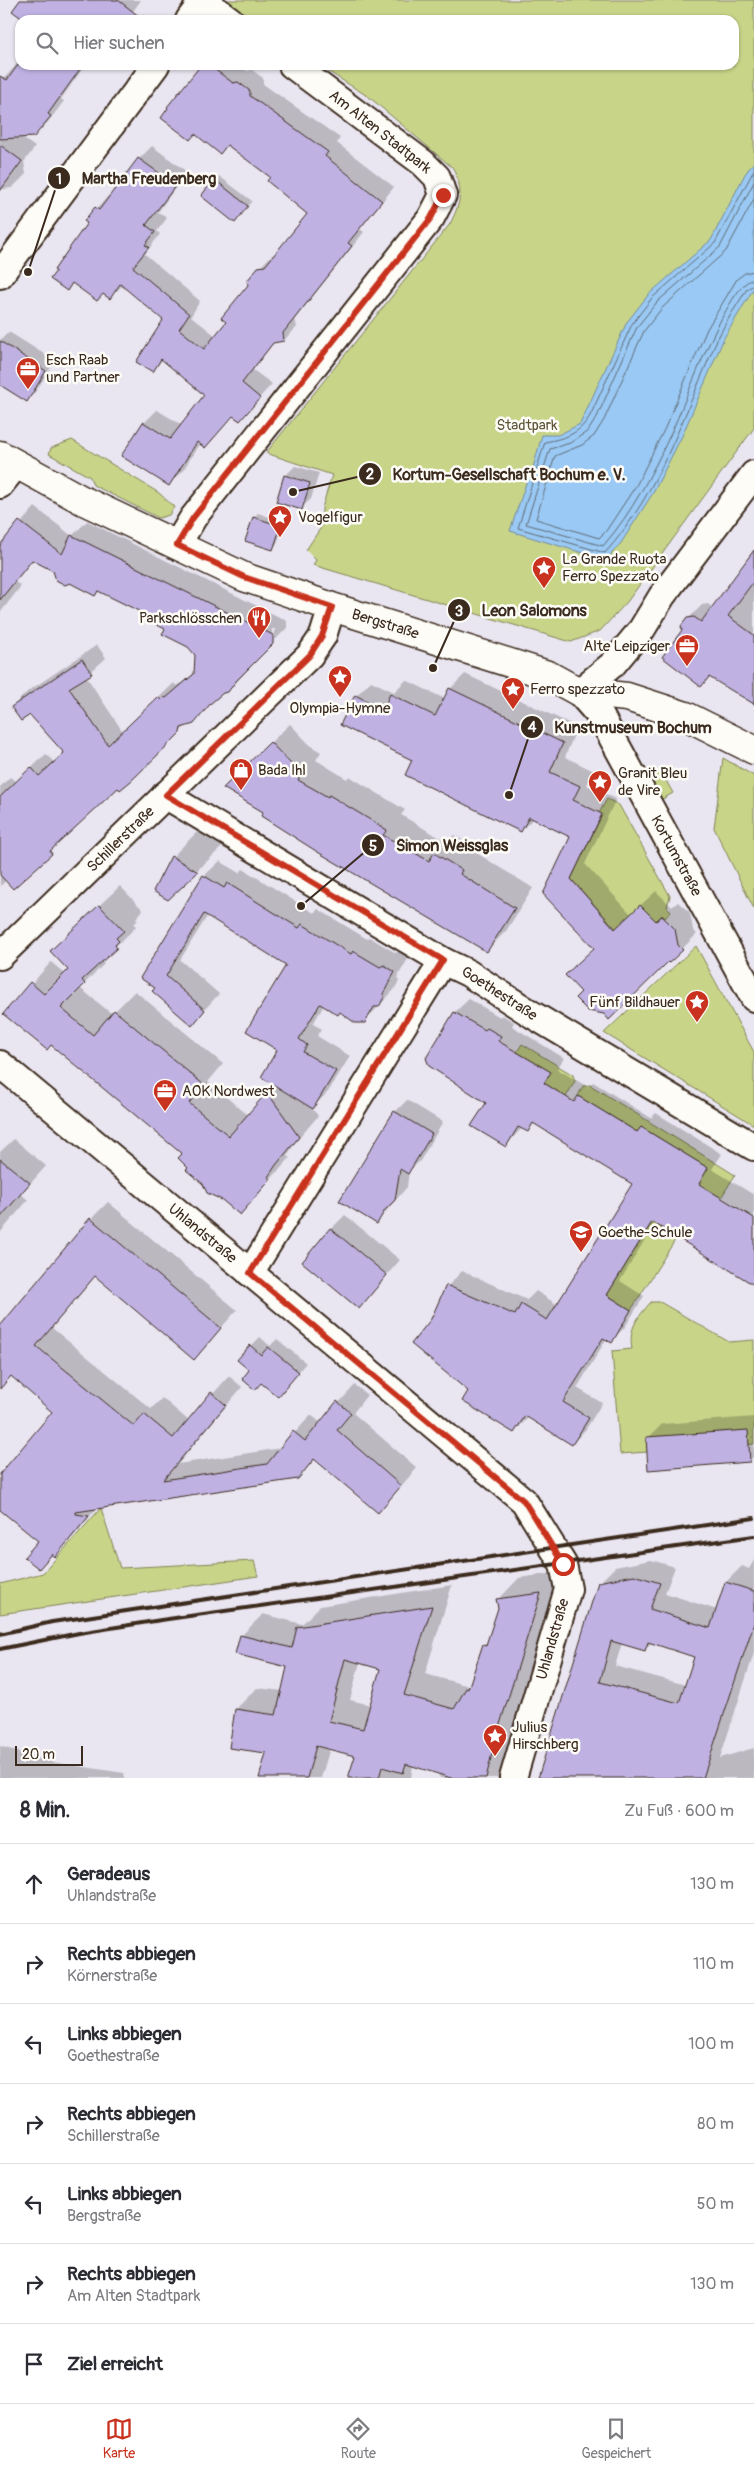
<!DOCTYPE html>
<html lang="de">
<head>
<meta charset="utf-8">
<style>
	:root { --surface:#fff; --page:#f2f2f3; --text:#2b2b33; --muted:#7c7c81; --line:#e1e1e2; --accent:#c8321e }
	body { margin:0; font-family:Pangolin,sans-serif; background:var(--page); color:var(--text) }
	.scale { position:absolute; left:15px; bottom:12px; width:68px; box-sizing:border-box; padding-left:5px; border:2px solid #3b2a1e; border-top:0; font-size:14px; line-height:18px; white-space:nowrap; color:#3b2a1e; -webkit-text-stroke:4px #fdfcf7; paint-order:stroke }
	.stop { position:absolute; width:15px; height:15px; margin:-11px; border:4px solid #c8321e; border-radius:50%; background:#fff }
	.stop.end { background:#c8321e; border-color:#fff; box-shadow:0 1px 5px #0008 }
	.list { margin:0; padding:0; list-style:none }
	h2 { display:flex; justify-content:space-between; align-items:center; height:65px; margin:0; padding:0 20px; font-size:21px }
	h2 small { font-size:16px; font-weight:400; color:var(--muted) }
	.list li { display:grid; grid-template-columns:32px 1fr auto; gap:15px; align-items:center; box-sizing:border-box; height:80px; padding:0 20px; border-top:1px solid var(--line) }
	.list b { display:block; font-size:19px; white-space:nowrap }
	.list p { margin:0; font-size:16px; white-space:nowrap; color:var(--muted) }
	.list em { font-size:16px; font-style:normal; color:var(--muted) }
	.icon { flex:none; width:28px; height:28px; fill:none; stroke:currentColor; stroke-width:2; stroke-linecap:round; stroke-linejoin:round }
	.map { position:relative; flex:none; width:754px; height:1778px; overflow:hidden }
	.search { position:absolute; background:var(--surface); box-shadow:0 1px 4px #0004; left:15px; right:15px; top:15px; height:55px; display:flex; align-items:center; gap:12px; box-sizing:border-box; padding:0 18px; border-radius:15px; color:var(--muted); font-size:19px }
	.sheet { height:625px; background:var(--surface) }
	nav { display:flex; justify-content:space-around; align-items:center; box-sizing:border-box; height:70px; border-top:1px solid var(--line); background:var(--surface); font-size:14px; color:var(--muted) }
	nav a { display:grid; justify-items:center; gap:2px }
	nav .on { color:var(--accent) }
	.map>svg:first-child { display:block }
</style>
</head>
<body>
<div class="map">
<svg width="754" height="1778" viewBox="0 0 754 1778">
	<rect width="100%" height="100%" fill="#eae6f1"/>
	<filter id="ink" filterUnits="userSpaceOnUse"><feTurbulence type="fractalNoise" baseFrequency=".02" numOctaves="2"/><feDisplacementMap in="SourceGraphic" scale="10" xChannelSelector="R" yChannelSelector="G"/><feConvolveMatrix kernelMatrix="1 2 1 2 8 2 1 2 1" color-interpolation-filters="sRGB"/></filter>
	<g filter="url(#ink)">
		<g fill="#c8d589" stroke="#828054">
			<path d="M226,0H754V428L627,602L600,631L571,642L313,565L316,560L306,550L322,526V508L332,475L266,453L450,224C461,202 464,190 453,168L369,97L318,65H734V20H253Z"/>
			<path d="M72,440L159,493L174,507L169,515L159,518L93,485L90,477L49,454L51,448Z"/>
			<path d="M723,758L754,776V909L714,828Z"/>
			<path d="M661,772L673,793L659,801L648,780Z"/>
			<path d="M607,799L619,805L670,896L667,907L671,911L665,918L662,915L655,922L640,905L617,930L571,879L602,815L599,813Z"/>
			<path d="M696,946L754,1052V1125L604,1033Z"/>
			<path d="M522,1044L573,1075L575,1081L558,1111L549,1105L557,1091L544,1083L550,1072L517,1052Z"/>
			<path d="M590,1085L735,1175L711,1214L688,1201L708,1168L641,1127L637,1132L578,1096L583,1086Z"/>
			<path d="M652,1222L677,1237L631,1310L607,1295Z"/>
			<path d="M651,1302H660L729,1342L754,1340V1444L620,1454L612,1351L632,1349C628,1328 638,1317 651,1302Z"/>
			<path d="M101,1508L120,1568L254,1561L258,1576L0,1614V1584L43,1573Z"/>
		</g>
		<path fill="#99c9f4" stroke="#73899e" d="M754,162V288L724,338L682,436L653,493L621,543L606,560L510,531L531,468H533L542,435H558L580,424L627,322L649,294L711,240L745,174Z"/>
		<g fill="#0003" fill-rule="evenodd">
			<path d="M22,0H141L127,20H26Z"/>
			<path d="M17,64L88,65L83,68L61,99L64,101L48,122L33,136L21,137L35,147L24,162L26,174L12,188L3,189L0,192V83Z"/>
			<path d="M202,65H239L247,71L252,70L263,78V84L340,138L337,143L394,187L360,229L364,232L295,319L297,327L284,340L275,341L253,370L272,384L239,420L234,415L200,443L182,472L169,484L144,423L157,410L182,425L205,394L163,359L153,370L164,320L123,285L110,297L74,282L67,290L89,223L86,221L109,195L111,196L139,159L152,146L187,172L158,212L167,218L157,231L160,234L145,254L200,301L191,316L216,336L228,322L259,268L272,255L276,254L309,213L272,177L228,144L220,152Z"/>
			<path d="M219,176L252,201L235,221L215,180Z"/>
			<path d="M9,332L55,361L36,391L27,400L0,383V340Z"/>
			<path d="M295,466L319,473L311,499L301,508L285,476Z"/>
			<path d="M35,507L72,536L87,521L287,621V628L274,641L275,629H272V644L228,691L221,693L193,723L187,725L118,786L13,887L6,880L0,887V787L10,777L17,782L46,754L54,762L65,752L30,713L12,707L27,692L97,645L106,658L86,676L123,732L174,683L176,686L180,683L181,684L195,672L196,655L157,619L100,590L95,595L34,559L15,582L21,586L0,613V547Z"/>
			<path d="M258,513L284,522L277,544L272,549L254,517Z"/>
			<path d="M754,552V703L711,676L701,686L683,631L688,619L702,605L708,604L713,608Z"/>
			<path d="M465,674L577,727L565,757L594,771L587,785L616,799L585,864L631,914L656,891L672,907L678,902L690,913L693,930L697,934L669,962L668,960L605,1013L583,992L595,948L544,893L572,836L534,818L521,830L413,760L356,696L371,681L394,692L406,680L445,699L450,689Z"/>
			<path d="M290,724L311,746L321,752L316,760L347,779L349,776L405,810L401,815L447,842L454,835L480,851L478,854L533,888L506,931L487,950L264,812L243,769Z"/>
			<path d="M197,832L222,847L168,898L160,876L172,857Z"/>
			<path d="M220,861L239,873L243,869L314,913L318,909L367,939L369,937L396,953L400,951L409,957L397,978L399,981L394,990L364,1022L324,1005L313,1024L322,1029L317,1036L350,1056L328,1092L312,1108L318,1116L295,1143L287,1156L290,1158L240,1213L190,1168L184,1154L52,1044L5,1014L51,962L65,974L70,970L72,931L120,886L143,910L136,918L138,920L134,924L136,927L101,960L104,964L80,988L112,1014L135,991L223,1064L208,1082L249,1116L276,1084L288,965L208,915L180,960L219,994L191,1024L154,991L204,876Z"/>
			<path d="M469,999L500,1017L502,1015L514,1022L512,1026L564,1058L557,1069L588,1087L593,1082L651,1118L656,1113L722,1154L712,1169L754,1195V1283L655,1223L620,1281L644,1296L625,1327L611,1341L607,1338L577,1388L602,1403L586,1429L572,1444L529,1417L514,1432L469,1391L432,1320L448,1286L462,1271L527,1300L536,1291L558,1305L634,1184L535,1123L527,1131L522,1128L505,1146L454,1013Z"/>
			<path d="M407,1100L443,1122L420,1161L409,1171L407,1187L377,1222L395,1112Z"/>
			<path d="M14,1139L46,1166L21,1194L28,1200L0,1233V1152Z"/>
			<path d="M108,1202L237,1310L194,1358L96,1275L52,1328L151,1409L162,1398L189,1421L229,1376L242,1387L178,1464L281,1448L311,1415L321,1423L355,1385L367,1395L353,1413L417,1468L378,1512L316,1459L297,1478L97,1508L72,1538L39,1567L40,1541L0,1508V1476L54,1411L12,1375L0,1385V1328L91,1219Z"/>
			<path d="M345,1215L400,1260L359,1307L331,1229Z"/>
			<path d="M260,1337L270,1346L277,1339L306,1363L278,1395L250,1370L251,1346Z"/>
			<path d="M754,1417V1456L749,1461L648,1438L662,1424Z"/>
			<path d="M651,1560L675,1567L665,1593L717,1610L726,1582L742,1566L749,1569L754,1560V1653L720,1758L754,1748V1778H539L599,1583L615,1567ZM652,1642L696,1656L686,1685L615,1666L622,1643L645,1649Z"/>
			<path d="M561,1572L499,1778H440L437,1772L413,1765L411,1778H349L356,1755L330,1748L321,1778H260L268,1751L236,1709L257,1688L283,1691L289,1666L241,1636L263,1614L302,1624L320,1606L452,1585L425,1674L469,1686L484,1645L489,1639L499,1608L498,1600L519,1578ZM360,1662L381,1668L371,1705L350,1700Z"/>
			<path d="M0,1746L45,1761L124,1773V1778H0Z"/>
		</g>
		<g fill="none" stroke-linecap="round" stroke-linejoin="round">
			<g stroke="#616a74" stroke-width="1">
				<path d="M754,170L715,243L652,298L632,324L591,414C580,434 566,438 545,442L518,528L605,553C660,492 685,411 718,338C726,321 737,305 747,289L754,285"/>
				<path d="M754,182L720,247L657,302L637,327L597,417L588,431L570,443L550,449L526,524L603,546C632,513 654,470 672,431C684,406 729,280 754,279"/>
				<path d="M754,199L726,251L662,308L644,331L604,420L594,436L582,445L555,456L536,519L599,538L606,531L637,484L665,428L707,329L737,279L745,273L754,271"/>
			</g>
		</g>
		<g fill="#bfb2e3" stroke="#3b2a1e" fill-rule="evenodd">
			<path d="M20,0H118L144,20H24L12,11Z"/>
			<path d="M18,65H83L48,114L51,116L34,137L0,139V76L7,80Z"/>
			<path d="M201,65H209L233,83L238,82L250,91V96L328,152L325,156L382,201L348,243L352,246L283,333L284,341L273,343L242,383L260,398L240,421L233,416L205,448L197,442L169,486L121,456L143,422L170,439L204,395L161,359L153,372L136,362L163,320L120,284L110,299L103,294L97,301L72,283L67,291L50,279L56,271L54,270L87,223L84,221L95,207L99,210L138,158L176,185L146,225L155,232L145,245L149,247L133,267L189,314L179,329L204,349L226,322L221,318L248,285L247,281L258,267L265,266L307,214L267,181L270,177L227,145L220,154L195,134L190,140L161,118L168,108L167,107Z"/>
			<path d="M0,145L22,161L0,191Z"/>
			<path d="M214,179L248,206L235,223L201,196Z"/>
			<path d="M0,341L46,371L27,402L0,385Z"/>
			<path d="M284,475L310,483L302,510L276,502Z"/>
			<path d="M253,517L281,526L273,550L245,541Z"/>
			<path d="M19,521L62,554L71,535L273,635V644L236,681L228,692L223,693L211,703L194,724L181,728L180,733L172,741L131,781L120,790L118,788L50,851L52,854L13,889L0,875V797L31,767L39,776L64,753L30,715L21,721L11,707L82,659L92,674L69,688L108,745L158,697L161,700L164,697L166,698L194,674L195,655L188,647L162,634L165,629L153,623L155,619L98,591L95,596L70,583L65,585L56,580L53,571L32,560L0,600V545Z"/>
			<path d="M754,550V581L728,616L754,635V704L709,677L701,687L662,657L682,630L681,626L687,618L694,617L701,622Z"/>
			<path d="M449,688L563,743L550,772L580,786L573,800L602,814L571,879L615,929L640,905L656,921L662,916L675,929L678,945L683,950L669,963L668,962L609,1020L604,1014L588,1011L575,998L581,992L565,975L594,948L543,894L570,837L529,817L521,832L405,775L412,760L340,725L355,695L383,709L390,694L435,716Z"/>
			<path d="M270,742L292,765L303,772L298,780L328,797L329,795L387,830L383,835L429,861L434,853L462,870L460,874L515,908L487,952L316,851L261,816L263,812L223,788Z"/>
			<path d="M171,856L198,872L168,900L153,891Z"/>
			<path d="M203,875L224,888L227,883L299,928L302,924L351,954L353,951L380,967L384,965L395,972L383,994L384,997L379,1007H374L365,1023H355L340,1012L338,1015L320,1004L299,1039L307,1045L303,1052L336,1071L313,1109L261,1077L277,1050L246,1031L286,965L204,914L166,976L205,1010L192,1026L152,991L155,988L140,978Z"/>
			<path d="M99,905L124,931L116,938L119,941L115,945L117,948L82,980L85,984L61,1008L93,1035L114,1010L204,1085L189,1103L229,1136L267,1092L299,1137L276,1165L268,1177L271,1179L240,1215L222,1200L207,1193L203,1184L186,1170L188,1168L178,1158L182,1154L51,1045L47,1050L3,1014L30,982L44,994L68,970L50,951Z"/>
			<path d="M454,1012L485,1030L487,1028L501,1036L498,1041L551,1072L544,1083L574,1102L578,1096L637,1132L641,1127L708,1168L699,1184L754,1218V1285L652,1222L607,1295L631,1310L612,1343L603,1338L563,1402L589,1418L572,1445L525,1416L514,1433L462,1401L468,1391L411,1344L431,1319L446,1285L515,1315L521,1304L547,1320L632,1184L533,1123L528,1132L518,1127L506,1147L471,1126L486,1103L429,1066L426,1058Z"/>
			<path d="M394,1111L432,1134L408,1174L400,1169L395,1200L385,1210L377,1224L339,1201Z"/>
			<path d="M0,1159L30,1183L0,1218Z"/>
			<path d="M90,1218L221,1328L194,1360L95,1276L36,1346L134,1426L144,1414L173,1438L211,1392L226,1405L163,1480L267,1464L293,1431L305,1441L337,1401L351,1413L337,1430L401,1486L378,1513L314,1459L298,1479L76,1512V1514L89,1516L55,1557L52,1554L39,1569L24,1557L38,1541L0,1510V1474L52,1412L11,1376L0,1389V1326Z"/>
			<path d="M330,1228L387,1275L359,1309L302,1262Z"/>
			<path d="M250,1345L261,1355L268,1347L299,1372L278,1397L261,1383L255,1390L242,1379L249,1370L237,1360Z"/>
			<path d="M748,1430L750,1462L648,1470L646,1437Z"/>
			<path d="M634,1575L660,1583L650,1609L710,1628L725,1582L754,1591V1623L703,1778H538L598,1582ZM611,1641L645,1651L648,1642L694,1657L679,1703L600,1682Z"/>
			<path d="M541,1593L496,1737L486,1778H451L406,1764L403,1773L382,1767L379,1778H348L355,1756L316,1746L307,1778H259L266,1753L229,1748L235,1709L276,1715L287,1667L235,1654L240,1635L292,1648L297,1627L432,1606L404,1695L454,1709L466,1688L468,1689L483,1644L486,1645L498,1608L496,1599ZM345,1659L380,1669L363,1729L329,1721Z"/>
		</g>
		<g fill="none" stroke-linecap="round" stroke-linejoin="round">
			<g stroke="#3b2a1e" stroke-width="30">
				<g id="street">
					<path d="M203,0L230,20"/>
					<path d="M189,20L203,1"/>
					<path d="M0,275L156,65"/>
					<path id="s1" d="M754,474L662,596L642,629L613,664L579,692L601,717L754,998"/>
					<path d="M0,485L16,465"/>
					<path d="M177,545L193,518L431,218L443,195L437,177L423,163L292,65"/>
					<path id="s2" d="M165,795L443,961L468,973L533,1015L754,1147"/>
					<path id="s3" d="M0,956L310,655L323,636L332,607"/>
					<path id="s4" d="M0,1064L524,1501L563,1564L568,1589L513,1778"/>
					<path d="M250,1273L443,961"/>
				</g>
			</g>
			<g stroke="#3b2a1e" stroke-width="31">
				<g id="secondary">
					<path id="s5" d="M0,455L82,500L244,577L332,607L548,675L579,692L627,697L686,716L754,750"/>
				</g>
			</g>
			<use href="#street" stroke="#fdfcf7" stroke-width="26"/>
			<use href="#secondary" stroke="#fdfcf7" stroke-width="28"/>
			<g stroke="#3b2a1e" stroke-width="4">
				<path d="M0,1634L52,1622L754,1518"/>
				<path d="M0,1649L79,1633L161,1620L754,1536"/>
			</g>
		</g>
	</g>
	<g fill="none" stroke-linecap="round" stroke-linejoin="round" filter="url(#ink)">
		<path stroke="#c8321e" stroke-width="6" d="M443,195L431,218L193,518L177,545L244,577L332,607L322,636L310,655L166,795L443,960L250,1273L524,1501L563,1564"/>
	</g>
	<defs>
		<g id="office-pin" transform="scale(1.25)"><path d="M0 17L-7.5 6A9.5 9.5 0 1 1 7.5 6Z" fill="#c8321e" stroke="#fdfcf7"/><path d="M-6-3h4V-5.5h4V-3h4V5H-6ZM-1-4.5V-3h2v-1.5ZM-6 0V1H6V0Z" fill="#fff"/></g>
		<g id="sight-pin" transform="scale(1.25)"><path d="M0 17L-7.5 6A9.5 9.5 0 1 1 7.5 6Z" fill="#c8321e" stroke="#fdfcf7"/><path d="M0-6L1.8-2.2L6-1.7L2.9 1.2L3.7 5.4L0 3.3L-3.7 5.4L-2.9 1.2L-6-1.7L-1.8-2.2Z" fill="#fff"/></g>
		<g id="restaurant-pin" transform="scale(1.25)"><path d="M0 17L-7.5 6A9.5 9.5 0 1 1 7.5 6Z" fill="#c8321e" stroke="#fdfcf7"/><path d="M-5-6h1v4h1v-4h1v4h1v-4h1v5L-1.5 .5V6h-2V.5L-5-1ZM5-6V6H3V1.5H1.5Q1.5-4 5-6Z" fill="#fff"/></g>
		<g id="shop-pin" transform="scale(1.25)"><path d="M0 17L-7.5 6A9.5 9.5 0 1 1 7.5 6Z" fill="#c8321e" stroke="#fdfcf7"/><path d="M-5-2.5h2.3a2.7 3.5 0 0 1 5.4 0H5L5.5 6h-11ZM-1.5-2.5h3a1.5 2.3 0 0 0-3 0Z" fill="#fff"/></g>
		<g id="school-pin" transform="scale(1.25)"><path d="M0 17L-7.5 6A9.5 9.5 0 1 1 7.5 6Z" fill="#c8321e" stroke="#fdfcf7"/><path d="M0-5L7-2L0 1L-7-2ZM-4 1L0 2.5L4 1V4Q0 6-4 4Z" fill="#fff"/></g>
	</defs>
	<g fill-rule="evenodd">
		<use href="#office-pin" x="28" y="369"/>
		<use href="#sight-pin" x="280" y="517"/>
		<use href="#sight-pin" x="544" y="568"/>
		<use href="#restaurant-pin" x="259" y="618"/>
		<use href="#office-pin" x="687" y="646"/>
		<use href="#sight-pin" x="340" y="677"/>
		<use href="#sight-pin" x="513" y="689"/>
		<use href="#shop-pin" x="241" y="770"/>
		<use href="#sight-pin" x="600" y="782"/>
		<use href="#sight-pin" x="697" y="1002"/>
		<use href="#office-pin" x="165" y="1091"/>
		<use href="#school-pin" x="581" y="1232"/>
		<use href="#sight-pin" x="495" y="1736"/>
	</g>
	<g text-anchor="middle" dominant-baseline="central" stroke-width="5" stroke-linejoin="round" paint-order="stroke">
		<g font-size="15" fill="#3b2a1e" stroke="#fdfcf7">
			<text transform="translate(380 132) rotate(38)">Am Alten Stadtpark</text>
			<text stroke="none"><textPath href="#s5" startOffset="422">Bergstraße</textPath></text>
			<text stroke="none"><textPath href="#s3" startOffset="168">Schillerstraße</textPath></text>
			<text stroke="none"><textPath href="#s1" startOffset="472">Kortumstraße</textPath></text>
			<text stroke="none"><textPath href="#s2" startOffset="389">Goethestraße</textPath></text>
			<text stroke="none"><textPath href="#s4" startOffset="264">Uhlandstraße</textPath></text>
			<text transform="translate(553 1639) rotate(-74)">Uhlandstraße</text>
		</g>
		<g font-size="15" fill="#3b2a1e" stroke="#fdfcf7" text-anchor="start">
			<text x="46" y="360">Esch Raab<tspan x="46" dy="17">und Partner</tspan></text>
			<text x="298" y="517">Vogelfigur</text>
			<text x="562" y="559">La Grande Ruota<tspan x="562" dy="17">Ferro Spezzato</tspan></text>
			<text x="242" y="618" text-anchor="end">Parkschlösschen</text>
			<text x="670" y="646" text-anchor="end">Alte Leipziger</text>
			<text x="530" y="689">Ferro spezzato</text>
			<text x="340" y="708" text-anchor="middle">Olympia-Hymne</text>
			<text x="258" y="770">Bada Ihl</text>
			<text x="618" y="773">Granit Bleu<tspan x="618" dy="17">de Vire</tspan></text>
			<text x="680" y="1002" text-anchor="end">Fünf Bildhauer</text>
			<text x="182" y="1091">AOK Nordwest</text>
			<text x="598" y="1232">Goethe-Schule</text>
			<text x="512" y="1727">Julius<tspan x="512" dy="17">Hirschberg</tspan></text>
		</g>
		<g font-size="15" fill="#5e5539" stroke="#fdfcf7">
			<text x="527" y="425">Stadtpark</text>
		</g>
	</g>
	<path fill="none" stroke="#3b2a1e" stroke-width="2" d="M28 272L59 178M293 492L370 474M433 668L459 610M509 795L532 727M301 906L373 845"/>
	<g fill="#3b2a1e" stroke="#fdfcf7" stroke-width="2">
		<circle cx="28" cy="272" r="5"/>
		<circle cx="293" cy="492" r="5"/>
		<circle cx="433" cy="668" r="5"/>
		<circle cx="509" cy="795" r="5"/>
		<circle cx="301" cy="906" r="5"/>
		<circle cx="59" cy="178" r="12"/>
		<circle cx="370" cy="474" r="12"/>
		<circle cx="459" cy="610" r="12"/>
		<circle cx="532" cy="727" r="12"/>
		<circle cx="373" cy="845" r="12"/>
	</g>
	<g font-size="15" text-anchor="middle" font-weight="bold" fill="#fff">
		<text x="59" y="184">1</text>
		<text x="370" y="479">2</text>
		<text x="459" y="616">3</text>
		<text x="532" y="732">4</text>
		<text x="373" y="851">5</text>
	</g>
	<g font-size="16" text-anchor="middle" font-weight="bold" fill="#3b2a1e" stroke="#fdfcf7" stroke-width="5" stroke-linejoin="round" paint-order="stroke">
		<text x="149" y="184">Martha Freudenberg</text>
		<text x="509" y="480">Kortum-Gesellschaft Bochum e. V.</text>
		<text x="534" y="616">Leon Salomons</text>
		<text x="633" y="733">Kunstmuseum Bochum</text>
		<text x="452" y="851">Simon Weissglas</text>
	</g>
</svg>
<div class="scale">20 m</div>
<div class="stop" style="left:563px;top:1564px"></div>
<div class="stop end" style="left:443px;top:195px"></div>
<div class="search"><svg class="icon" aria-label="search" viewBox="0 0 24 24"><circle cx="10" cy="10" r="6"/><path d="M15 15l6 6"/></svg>Hier suchen</div>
</div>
<section class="sheet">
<h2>8 Min.<small>Zu Fuß · 600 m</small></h2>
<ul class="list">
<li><svg class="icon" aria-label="ahead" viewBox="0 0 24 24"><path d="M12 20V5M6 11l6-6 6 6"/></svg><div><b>Geradeaus</b><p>Uhlandstraße</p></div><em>130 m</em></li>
<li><svg class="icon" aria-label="right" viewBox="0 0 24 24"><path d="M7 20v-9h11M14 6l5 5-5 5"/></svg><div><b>Rechts abbiegen</b><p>Körnerstraße</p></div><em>110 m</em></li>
<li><svg class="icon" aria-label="left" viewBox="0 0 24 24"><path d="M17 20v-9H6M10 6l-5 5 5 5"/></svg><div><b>Links abbiegen</b><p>Goethestraße</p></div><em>100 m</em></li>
<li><svg class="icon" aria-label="right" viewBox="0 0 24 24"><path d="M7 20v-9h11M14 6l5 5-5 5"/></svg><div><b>Rechts abbiegen</b><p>Schillerstraße</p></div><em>80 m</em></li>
<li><svg class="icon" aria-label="left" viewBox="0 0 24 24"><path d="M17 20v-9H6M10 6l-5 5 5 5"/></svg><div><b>Links abbiegen</b><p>Bergstraße</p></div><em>50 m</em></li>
<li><svg class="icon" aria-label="right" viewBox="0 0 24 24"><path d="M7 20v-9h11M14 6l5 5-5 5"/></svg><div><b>Rechts abbiegen</b><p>Am Alten Stadtpark</p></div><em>130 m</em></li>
<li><svg class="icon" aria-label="arrive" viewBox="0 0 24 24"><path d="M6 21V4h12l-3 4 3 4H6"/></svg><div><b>Ziel erreicht</b></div></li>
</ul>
</section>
<nav>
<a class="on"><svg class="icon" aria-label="map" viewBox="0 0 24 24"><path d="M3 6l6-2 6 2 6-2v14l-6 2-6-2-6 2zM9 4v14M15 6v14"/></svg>Karte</a>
<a><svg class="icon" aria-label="directions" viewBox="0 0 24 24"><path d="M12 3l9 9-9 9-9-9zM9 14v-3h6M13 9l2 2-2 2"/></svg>Route</a>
<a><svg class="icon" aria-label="saved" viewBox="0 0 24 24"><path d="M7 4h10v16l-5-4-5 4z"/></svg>Gespeichert</a>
</nav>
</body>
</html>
